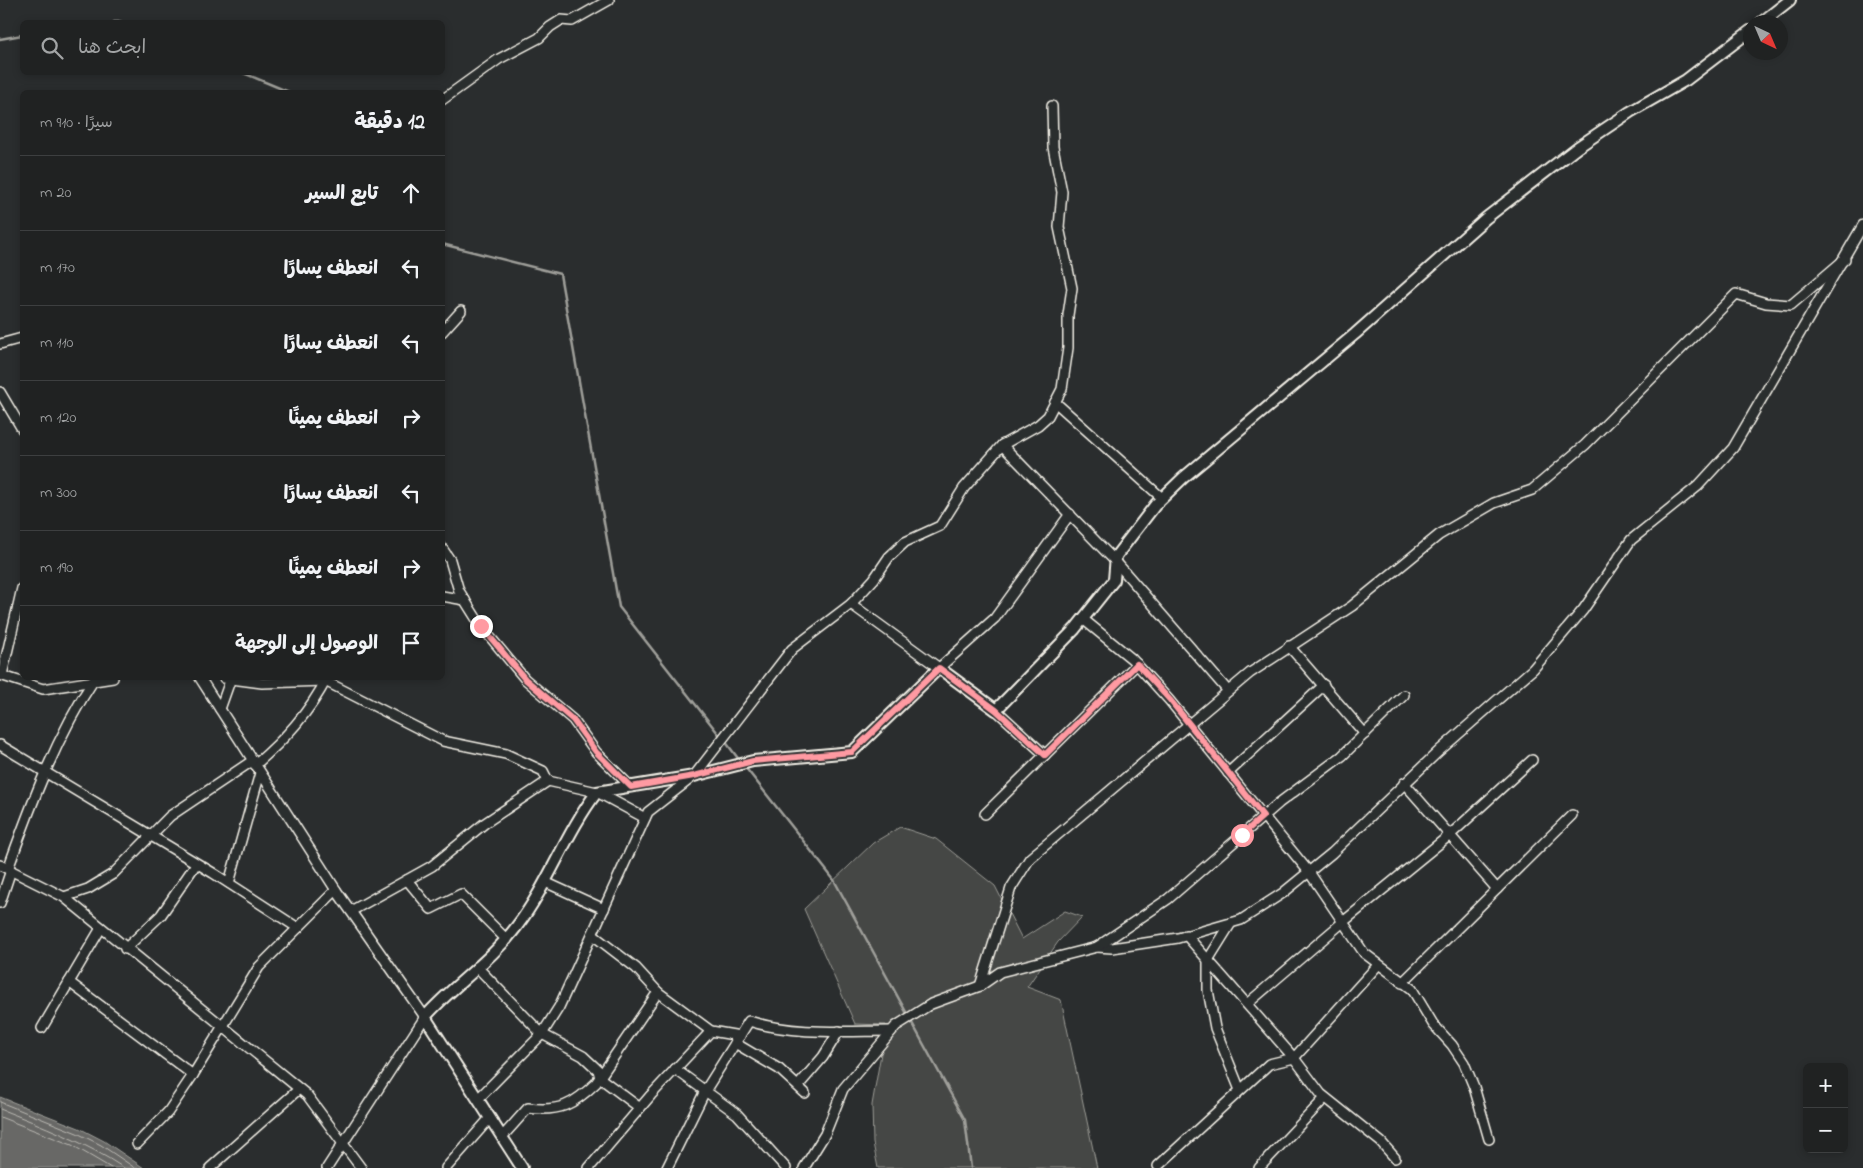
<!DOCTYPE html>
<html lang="ar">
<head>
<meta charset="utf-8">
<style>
	:root { --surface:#202222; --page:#2d2f2f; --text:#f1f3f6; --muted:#a2a4a5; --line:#3d3f40 }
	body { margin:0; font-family:"Indie Flower","Playpen Sans Arabic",sans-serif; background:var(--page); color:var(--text); direction:rtl }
	.controls { position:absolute; right:15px; bottom:15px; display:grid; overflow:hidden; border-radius:8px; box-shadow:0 2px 8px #0003 }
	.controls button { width:45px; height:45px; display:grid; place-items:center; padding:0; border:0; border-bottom:1px solid var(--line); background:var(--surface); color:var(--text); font:25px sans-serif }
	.compass { position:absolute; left:1743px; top:15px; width:45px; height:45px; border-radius:50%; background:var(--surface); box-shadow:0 2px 8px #0003; rotate:136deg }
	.stop { position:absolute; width:15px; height:15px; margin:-11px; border:4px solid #ff9aa2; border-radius:50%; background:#fff }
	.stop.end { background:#ff9aa2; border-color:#fff; box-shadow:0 1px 5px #0008 }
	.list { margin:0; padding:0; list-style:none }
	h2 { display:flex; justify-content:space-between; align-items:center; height:65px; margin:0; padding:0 20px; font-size:21px }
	h2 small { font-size:16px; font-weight:400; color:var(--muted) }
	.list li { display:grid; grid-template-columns:32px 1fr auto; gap:15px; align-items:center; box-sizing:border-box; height:75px; padding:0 20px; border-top:1px solid var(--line) }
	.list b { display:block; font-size:19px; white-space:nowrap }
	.list em { font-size:16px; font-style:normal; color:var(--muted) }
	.icon { flex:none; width:28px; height:28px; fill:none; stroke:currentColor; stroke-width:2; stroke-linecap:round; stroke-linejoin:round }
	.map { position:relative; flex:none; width:1863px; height:1168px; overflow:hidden; direction:ltr }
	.search { position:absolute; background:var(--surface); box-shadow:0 2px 8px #0003; left:20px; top:20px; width:425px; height:55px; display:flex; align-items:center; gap:12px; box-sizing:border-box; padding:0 18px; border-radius:8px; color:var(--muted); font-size:19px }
	.panel { position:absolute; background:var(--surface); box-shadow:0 2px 8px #0003; left:20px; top:90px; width:425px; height:590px; border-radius:8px; direction:rtl }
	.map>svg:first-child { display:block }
</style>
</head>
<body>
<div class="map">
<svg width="1863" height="1168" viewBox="0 0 1863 1168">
	<rect width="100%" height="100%" fill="#2a2d2e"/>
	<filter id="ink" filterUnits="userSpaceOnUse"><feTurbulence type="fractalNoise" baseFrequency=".02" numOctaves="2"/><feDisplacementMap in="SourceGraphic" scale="10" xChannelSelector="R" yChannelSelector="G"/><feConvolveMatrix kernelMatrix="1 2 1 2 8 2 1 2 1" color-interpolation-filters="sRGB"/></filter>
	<g filter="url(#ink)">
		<path fill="#444645" stroke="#9c9c96" d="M900,827L936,839L995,886L1022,939L1065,911L1082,917L1058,942L1027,987L1061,1000L1097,1168H878L873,1143L872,1105L886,1025L855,1024L804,909L873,843Z"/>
		<path fill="#676866" stroke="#9f9f9a" d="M0,1097L79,1128L104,1141L144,1168H0Z"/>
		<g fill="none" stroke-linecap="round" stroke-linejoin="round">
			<g stroke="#bcbab4" stroke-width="1">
				<path d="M0,1102L77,1133L101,1145L135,1168"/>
				<path d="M0,1109C43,1126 85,1142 124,1168"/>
				<path d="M0,1117L72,1145L111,1168"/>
			</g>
			<g stroke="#9f9f9a" stroke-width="2.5">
				<path d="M114,22H122"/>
				<path d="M0,39L22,35"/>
				<path d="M241,72L289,92"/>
				<path d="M442,244L560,274L619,607L721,737"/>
				<path d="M725,741L740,761"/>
				<path d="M745,767L834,880L965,1120L971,1168"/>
			</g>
			<g stroke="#f4f1e8" stroke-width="12">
				<g id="minor">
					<path d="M442,100L499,59L539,38L550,27L561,20L572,21L609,0"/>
					<path d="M442,332L461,311"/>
					<path d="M0,344L22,338"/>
					<path d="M0,392L22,429"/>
					<path d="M1055,402L1162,498"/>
					<path d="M1002,445L1116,562L1228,691"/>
					<path d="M442,548L450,560L459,591L481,626L525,679L573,720L596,752L631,787"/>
					<path d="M442,596L465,600"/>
					<path d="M851,604L939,668L995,618L1070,514"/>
					<path d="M1083,619L1132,659L1169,700L1309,872L1364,953L1412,989L1433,1024L1452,1045L1464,1063L1474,1087L1489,1139"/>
					<path d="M1289,646L1365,734"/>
					<path d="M0,675L43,689L113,678"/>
					<path d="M2,675L22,588"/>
					<path d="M200,678L336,890L425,1017L327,1168"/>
					<path d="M224,678L262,683L325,681L443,741L506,754L543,771L548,781"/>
					<path d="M220,709L231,678"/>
					<path d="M996,710L1045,755"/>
					<path d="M0,745L213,873L298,928"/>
					<path d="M255,765C285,739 309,713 327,678"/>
					<path d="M1228,773L1324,685"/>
					<path d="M1404,783L1497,889"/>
					<path d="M985,814L1137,664"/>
					<path d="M0,865L64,897L307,1095L361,1168"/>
					<path d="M8,869C32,802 56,737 95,678"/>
					<path d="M407,880L431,909L461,894L507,940"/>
					<path d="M545,882L604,909"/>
					<path d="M229,883L260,773"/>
					<path d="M64,897L88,889L113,874L170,816L252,761"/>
					<path d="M0,903L11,870"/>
					<path d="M351,911L432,866L485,823L548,781L597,792L645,818"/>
					<path d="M1231,923L1208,960V990L1215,1028L1240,1090"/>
					<path d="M593,935L636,968L658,992L711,1031L740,1036"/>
					<path d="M1186,935L1294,1058L1321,1094L1381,1142L1395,1158"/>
					<path d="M1097,947L1112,948L1178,938L1241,920L1283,893L1332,853L1439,751L1533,669L1583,610L1631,540L1698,486L1733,448L1863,225"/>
					<path d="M125,949L161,915L196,864"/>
					<path d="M477,967L542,1034L583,1056L598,1070L600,1078L640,1108"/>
					<path d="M69,982L193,1075"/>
					<path d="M1402,983L1572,815"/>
					<path d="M980,986L1011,888L1030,858L1250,673L1352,606L1439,535L1494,503L1532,490L1585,445L1736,294L1766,303L1791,305L1845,259"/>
					<path d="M1247,1004L1343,922L1451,834L1532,760"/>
					<path d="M42,1028L101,928"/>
					<path d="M735,1043L779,1069L805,1093"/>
					<path d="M675,1069L737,1114L786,1168"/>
					<path d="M798,1086L823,1057L839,1031"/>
					<path d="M478,1099L542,1034L559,1007L648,812L694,776L792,649L851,604L874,579L889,557L905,542L940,526L964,488L1002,445L1038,425L1048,416L1062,389L1068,348V315L1072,288L1059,227L1062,192L1053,147L1052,106"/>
					<path d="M502,1137L528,1108C560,1112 573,1105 596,1083L658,992"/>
					<path d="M137,1144L168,1112L193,1075L259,967L336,890"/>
					<path d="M1158,1166L1269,1064L1294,1058L1378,965"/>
					<path d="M210,1168L299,1089"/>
					<path d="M446,1168L490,1118"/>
					<path d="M589,1168L651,1095L711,1031"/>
					<path d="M667,1168L705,1091L749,1021C793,1035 845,1031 891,1031"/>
					<path d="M804,1168L825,1134L843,1089L896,1026L931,1004L980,986L1000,972L1097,947L1168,899L1279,803L1342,756L1404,695"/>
					<path d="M1259,1168L1325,1098"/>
				</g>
			</g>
			<g stroke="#f4f1e8" stroke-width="14">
				<g id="tertiary">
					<path d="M1762,22L1790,0"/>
					<path d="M522,1168L425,1017C453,985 491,961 517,926C549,884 565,834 597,792L694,776L753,761L852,752L939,668L996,710L1075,629L1114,580L1116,556L1156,504L1183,478L1355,334L1486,218L1578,147L1630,112L1686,80L1750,31"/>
				</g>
			</g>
			<use href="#minor" stroke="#2a2d2e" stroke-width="9"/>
			<use href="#tertiary" stroke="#2a2d2e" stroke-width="10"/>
		</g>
	</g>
	<g fill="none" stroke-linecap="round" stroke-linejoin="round" filter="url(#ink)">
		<path stroke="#ff9aa2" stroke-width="6" d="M481,626L525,679L573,720L596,752L631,787L694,776L753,761L852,752L939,668L996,710L1045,755L1137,664L1170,700L1263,816L1242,835"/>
	</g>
</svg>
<div class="controls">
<button>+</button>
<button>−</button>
</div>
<svg class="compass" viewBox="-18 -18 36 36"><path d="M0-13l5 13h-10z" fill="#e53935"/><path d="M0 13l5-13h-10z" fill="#a2a4a5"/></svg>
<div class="stop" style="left:1242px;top:835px"></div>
<div class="stop end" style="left:481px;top:626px"></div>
<div class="search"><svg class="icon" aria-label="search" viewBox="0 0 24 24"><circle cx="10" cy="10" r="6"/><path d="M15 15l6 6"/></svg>ابحث هنا</div>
<section class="panel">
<h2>12 دقيقة<small>سيرًا · 910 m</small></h2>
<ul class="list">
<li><svg class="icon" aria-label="ahead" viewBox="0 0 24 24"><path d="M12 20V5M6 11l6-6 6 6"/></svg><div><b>تابع السير</b></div><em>20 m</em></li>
<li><svg class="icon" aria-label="left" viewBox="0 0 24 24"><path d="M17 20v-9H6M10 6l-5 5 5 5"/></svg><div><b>انعطف يسارًا</b></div><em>170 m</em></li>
<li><svg class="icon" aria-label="left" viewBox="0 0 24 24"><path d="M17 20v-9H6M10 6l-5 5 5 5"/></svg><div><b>انعطف يسارًا</b></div><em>110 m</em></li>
<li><svg class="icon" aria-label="right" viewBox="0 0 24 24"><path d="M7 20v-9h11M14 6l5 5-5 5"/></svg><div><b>انعطف يمينًا</b></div><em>120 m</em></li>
<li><svg class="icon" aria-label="left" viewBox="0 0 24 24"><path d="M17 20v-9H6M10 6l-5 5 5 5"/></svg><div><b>انعطف يسارًا</b></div><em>300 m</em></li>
<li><svg class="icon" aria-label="right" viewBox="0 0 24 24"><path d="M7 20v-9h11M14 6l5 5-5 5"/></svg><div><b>انعطف يمينًا</b></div><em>190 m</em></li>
<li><svg class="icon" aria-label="arrive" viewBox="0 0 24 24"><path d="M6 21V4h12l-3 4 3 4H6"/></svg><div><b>الوصول إلى الوجهة</b></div></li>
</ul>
</section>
</div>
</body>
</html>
